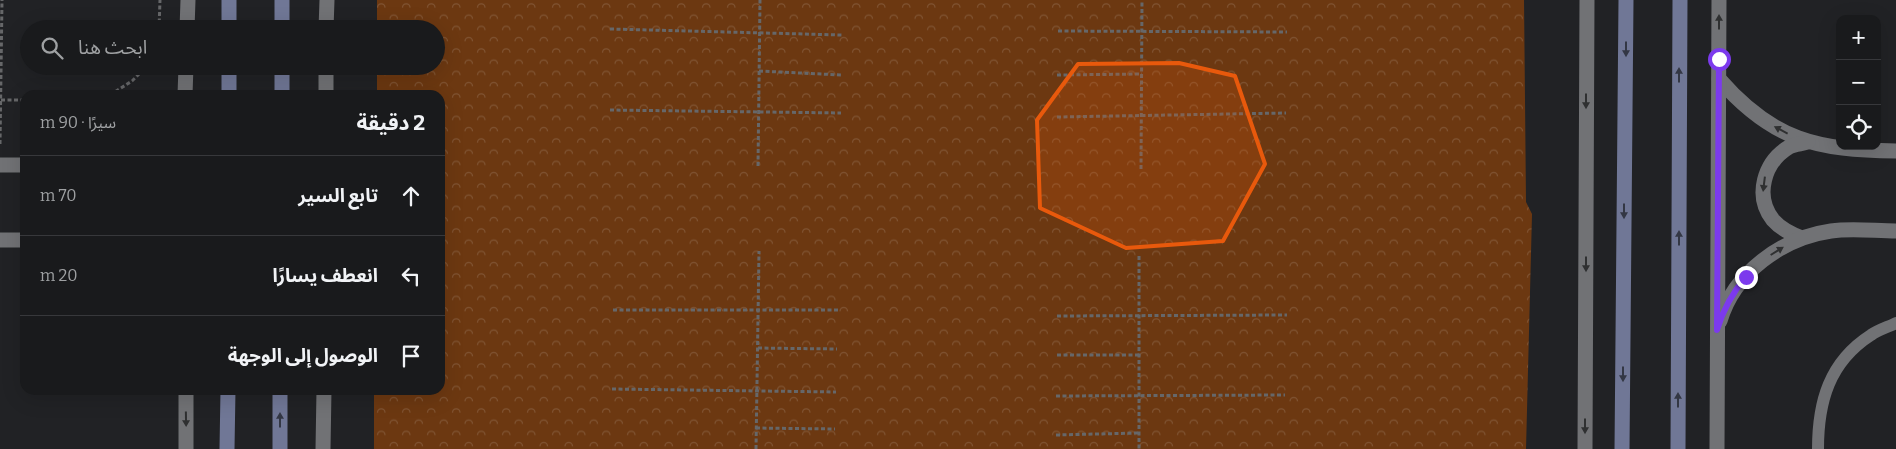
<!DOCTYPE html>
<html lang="ar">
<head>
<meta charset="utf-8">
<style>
	:root { --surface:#191a1c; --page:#262729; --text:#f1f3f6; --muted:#9fa1a3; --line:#37383b }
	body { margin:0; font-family:Bitter,"Noto Sans Arabic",serif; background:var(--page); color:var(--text); direction:rtl }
	.controls { position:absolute; right:15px; top:15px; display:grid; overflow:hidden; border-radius:10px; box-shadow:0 5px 20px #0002 }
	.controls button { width:45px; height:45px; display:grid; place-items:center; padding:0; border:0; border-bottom:1px solid var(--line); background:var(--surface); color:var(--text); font:25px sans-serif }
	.stop { position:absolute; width:15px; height:15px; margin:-11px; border:4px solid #7c3aed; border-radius:50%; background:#fff }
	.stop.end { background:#7c3aed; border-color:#fff; box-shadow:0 1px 5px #0008 }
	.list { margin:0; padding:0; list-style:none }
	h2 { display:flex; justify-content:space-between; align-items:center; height:65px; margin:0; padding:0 20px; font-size:21px }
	h2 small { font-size:16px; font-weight:400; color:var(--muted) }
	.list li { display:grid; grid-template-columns:32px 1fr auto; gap:15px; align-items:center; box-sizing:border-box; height:80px; padding:0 20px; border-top:1px solid var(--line) }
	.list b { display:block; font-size:19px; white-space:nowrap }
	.list em { font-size:16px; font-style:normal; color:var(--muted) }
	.icon { flex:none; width:28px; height:28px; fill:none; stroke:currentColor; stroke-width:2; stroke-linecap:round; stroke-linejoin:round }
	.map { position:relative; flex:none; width:1896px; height:449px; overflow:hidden; direction:ltr }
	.search { position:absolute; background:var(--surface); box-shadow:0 5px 20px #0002; left:20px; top:20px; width:425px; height:55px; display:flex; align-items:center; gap:12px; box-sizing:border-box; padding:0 18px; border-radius:28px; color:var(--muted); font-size:19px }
	.panel { position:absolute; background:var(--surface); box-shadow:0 5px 20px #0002; left:20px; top:90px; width:425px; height:305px; border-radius:15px; direction:rtl }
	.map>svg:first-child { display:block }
</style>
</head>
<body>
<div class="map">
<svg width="1896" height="449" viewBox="0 0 1896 449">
	<defs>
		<pattern id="park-crowns" width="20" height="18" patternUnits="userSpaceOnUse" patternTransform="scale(1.25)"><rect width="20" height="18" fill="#6c3811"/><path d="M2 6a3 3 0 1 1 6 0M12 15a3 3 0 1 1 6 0" fill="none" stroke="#805433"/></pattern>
	</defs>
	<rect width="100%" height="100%" fill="#212225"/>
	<path fill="url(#park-crowns)" d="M377,0H1524L1526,202L1532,214L1526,449H374V390H440V95H377V66H436V29H377Z"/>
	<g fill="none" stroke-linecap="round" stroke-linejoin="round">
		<g stroke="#666769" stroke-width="3" stroke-dasharray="4 2.5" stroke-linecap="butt">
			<path d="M159,29L160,0"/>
			<path d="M610,29L842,35"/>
			<path d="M1058,31L1287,32"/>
			<path d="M759,71L841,75"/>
			<path d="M1057,75L1142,74"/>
			<path d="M110,95L132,81L147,66"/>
			<path d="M1,100H25"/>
			<path d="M610,110L841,113"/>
			<path d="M1057,117L1286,113"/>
			<path d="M0,144L2,0"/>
			<path d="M758,166L760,0"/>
			<path d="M1141,169L1142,0"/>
			<path d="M1139,256V449"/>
			<path d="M613,310H838"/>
			<path d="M1057,316L1287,315"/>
			<path d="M758,348L837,349"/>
			<path d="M1057,355H1139"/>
			<path d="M612,389L836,392"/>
			<path d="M1056,396L1285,395"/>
			<path d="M756,428L835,429"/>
			<path d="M1056,435L1139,433"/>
			<path d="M756,449L759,251"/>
		</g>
		<path stroke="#717275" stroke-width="12" d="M1818,449C1818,402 1829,362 1871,335C1878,330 1888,327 1896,323"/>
		<g stroke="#717275" stroke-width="15">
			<path d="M187,29L188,0"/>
			<path d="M326,29L327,0"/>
			<path d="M1719,79C1773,141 1817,150 1896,151"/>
			<path d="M185,95L186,66"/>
			<path d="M326,95V66"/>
			<path d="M0,165H25"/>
			<path d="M1802,238C1791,234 1781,229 1773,220C1754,196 1764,162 1789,147C1794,144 1802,144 1808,142"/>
			<path d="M0,240H25"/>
			<path d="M1720,321C1734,273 1782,238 1831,231C1852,228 1875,231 1896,231"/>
			<path d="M186,390V449"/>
			<path d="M323,449L324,390"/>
			<path d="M1585,449L1587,0"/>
			<path d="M1717,449L1719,0"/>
		</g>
		<g stroke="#707796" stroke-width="15">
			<path d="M229,29V0"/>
			<path d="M282,29V0"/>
			<path d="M229,95V66"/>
			<path d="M282,95V66"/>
			<path d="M227,449L228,390"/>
			<path d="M280,449V390"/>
			<path d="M1622,449L1626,0"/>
			<path d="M1678,449L1680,0"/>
		</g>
	</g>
	<defs><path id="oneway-solid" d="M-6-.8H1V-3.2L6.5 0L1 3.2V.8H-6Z" transform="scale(1.25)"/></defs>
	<g fill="#2f3031">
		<use href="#oneway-solid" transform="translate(1719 22) rotate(-90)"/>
		<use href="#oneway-solid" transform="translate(1586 101) rotate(90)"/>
		<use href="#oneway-solid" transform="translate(1781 130) rotate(-152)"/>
		<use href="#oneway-solid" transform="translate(1764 184) rotate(97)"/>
		<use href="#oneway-solid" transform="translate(1777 251) rotate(-32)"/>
		<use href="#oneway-solid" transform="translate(1586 264) rotate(90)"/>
		<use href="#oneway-solid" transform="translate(186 419) rotate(89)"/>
		<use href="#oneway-solid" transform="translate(1585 426) rotate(90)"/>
	</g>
	<g fill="#333744">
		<use href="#oneway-solid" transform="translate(1626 49) rotate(90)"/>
		<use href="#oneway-solid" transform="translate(1679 75) rotate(-90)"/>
		<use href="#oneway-solid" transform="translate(1624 211) rotate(90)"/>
		<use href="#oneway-solid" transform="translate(1679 238) rotate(-90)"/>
		<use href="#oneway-solid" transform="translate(1623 374) rotate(90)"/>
		<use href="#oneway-solid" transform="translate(1678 400) rotate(-90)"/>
		<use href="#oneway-solid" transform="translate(280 420) rotate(-90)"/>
	</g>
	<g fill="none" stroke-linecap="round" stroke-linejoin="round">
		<path stroke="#7c3aed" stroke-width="6" d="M1719,59L1717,330C1723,310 1732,293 1746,277"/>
	</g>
	<path fill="#e8590c" fill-opacity="0.2" stroke="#e8590c" stroke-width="4" stroke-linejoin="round" d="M1179,63L1235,76L1265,164L1223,241L1126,248L1040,208L1037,120L1078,64Z"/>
</svg>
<div class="controls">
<button>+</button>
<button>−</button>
<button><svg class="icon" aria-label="locate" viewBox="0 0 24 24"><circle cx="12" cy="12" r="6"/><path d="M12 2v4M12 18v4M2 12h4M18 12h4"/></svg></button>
</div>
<div class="stop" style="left:1719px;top:59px"></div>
<div class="stop end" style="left:1746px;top:277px"></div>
<div class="search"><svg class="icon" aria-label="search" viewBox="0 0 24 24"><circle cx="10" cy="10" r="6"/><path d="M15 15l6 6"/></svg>ابحث هنا</div>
<section class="panel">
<h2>2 دقيقة<small>سيرًا · 90 m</small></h2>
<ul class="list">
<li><svg class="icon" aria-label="ahead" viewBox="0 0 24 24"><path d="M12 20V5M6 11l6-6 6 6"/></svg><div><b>تابع السير</b></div><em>70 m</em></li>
<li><svg class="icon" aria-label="left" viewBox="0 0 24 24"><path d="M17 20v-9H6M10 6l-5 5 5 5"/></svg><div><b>انعطف يسارًا</b></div><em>20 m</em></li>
<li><svg class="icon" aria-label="arrive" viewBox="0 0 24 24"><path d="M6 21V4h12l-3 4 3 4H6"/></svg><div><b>الوصول إلى الوجهة</b></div></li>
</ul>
</section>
</div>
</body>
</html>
